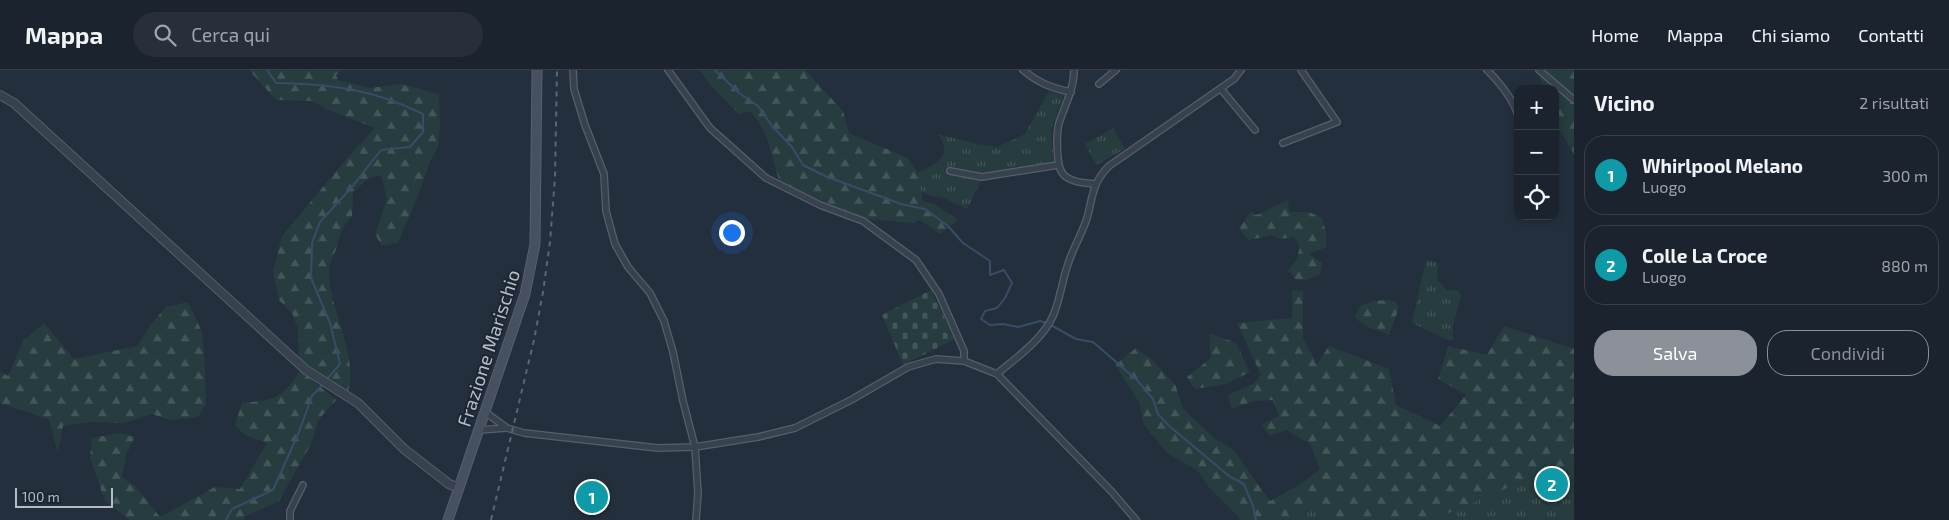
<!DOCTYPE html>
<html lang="it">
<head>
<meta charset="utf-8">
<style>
	:root { --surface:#1b232e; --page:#282f3a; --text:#f1f3f6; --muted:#a0a4aa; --line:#39404a; --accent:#8c9099 }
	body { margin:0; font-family:"Exo 2",sans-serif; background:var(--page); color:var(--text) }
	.controls { position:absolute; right:15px; top:15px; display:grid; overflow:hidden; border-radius:10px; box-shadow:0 2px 8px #0003 }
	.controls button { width:45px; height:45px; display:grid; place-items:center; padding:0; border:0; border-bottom:1px solid var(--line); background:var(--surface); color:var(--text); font:25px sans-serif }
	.scale { position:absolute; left:15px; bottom:12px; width:98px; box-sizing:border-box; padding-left:5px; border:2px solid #b4bcc9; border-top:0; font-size:14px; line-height:18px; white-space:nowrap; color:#b4bcc9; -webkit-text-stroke:4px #1d2633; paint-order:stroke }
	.you { position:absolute; left:731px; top:162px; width:18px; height:18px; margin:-12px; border:4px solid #fff; border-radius:50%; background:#1a73e8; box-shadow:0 0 0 8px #1a73e833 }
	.badge { display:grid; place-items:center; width:32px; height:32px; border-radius:50%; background:var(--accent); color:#fff; font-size:16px; font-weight:700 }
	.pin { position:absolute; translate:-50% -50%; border:2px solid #fff; box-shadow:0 1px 5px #0006 }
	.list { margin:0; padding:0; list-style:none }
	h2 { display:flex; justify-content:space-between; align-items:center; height:65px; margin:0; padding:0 20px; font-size:21px }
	h2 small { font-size:16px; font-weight:400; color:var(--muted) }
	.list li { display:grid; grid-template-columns:32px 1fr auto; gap:15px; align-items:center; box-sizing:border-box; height:80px; margin:0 10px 10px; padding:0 10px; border:1px solid var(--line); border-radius:20px }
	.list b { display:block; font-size:19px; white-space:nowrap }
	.list p { margin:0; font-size:16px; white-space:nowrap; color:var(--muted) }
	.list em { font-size:16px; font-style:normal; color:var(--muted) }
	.actions { display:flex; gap:10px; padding:15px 20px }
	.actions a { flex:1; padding:11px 0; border:1px solid var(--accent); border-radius:20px; text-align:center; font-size:18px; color:var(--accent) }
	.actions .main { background:var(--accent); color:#fff }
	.icon { flex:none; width:28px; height:28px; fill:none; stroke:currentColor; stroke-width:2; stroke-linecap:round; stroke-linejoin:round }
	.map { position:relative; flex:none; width:1574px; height:450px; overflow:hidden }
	header { display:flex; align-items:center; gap:30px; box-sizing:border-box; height:70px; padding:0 25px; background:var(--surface); border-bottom:1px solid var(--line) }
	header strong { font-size:24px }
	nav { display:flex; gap:28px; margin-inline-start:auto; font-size:18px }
	.search { width:350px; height:45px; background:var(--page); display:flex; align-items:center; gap:12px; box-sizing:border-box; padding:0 18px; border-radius:28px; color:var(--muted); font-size:19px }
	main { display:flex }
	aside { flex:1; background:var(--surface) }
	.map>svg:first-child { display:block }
</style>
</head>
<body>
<header>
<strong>Mappa</strong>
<div class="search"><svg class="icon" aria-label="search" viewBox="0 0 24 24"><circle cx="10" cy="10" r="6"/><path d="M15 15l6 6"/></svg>Cerca qui</div>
<nav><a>Home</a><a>Mappa</a><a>Chi siamo</a><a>Contatti</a></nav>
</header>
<main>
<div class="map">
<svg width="1574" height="450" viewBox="0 0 1574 450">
	<defs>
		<pattern id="grass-tufts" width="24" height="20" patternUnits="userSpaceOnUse" patternTransform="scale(1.25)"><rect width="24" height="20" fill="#263c3f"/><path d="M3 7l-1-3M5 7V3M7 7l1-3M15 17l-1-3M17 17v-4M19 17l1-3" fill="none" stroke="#435659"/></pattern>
		<pattern id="forest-firs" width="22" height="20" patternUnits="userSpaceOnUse" patternTransform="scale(1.25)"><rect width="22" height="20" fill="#263c3f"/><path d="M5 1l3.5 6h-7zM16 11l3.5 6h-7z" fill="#435659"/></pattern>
		<pattern id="cemetery-stones" width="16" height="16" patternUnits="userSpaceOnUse" patternTransform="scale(1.25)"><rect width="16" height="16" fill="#263c3f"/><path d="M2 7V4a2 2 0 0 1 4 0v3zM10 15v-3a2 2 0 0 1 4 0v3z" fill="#435659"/></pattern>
	</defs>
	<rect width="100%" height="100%" fill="#242f3e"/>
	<g fill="url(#grass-tufts)">
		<path d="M1049,21L1064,25L1051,60L1054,94L983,107L967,139L944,128L932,126L921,121L918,103C937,92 954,87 938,64L977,74L998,77L1025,64Z"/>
		<path d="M1113,58L1125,79L1096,95L1085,74Z"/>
		<path d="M1426,190L1438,193L1437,210L1447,220L1458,221L1461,225L1453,256V270H1448L1412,253Z"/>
		<path d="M1574,395V450H1432L1521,412Z"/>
		<path d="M1314,439L1331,445L1330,450H1291V448Z"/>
	</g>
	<g fill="url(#forest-firs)">
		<path d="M249,0H342L336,5L338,10L370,18L401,14L439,24L440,57L438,77L430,91L421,118L398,173L382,176L375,164L387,129L381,105L369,108L353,122L352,146C341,159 342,160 337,176C335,184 329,193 329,201C329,240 359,284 348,322L312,299L299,287L298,259L292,243L279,230L273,202L282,166L348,87L375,58L331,41L312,31L276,30Z"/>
		<path d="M700,0H805L843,41L849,63L908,88L911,94L918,103L923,131L935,134L958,150L940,164L920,150L912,153L867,149L800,122L779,110C770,83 770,63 750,41L739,44L711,16Z"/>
		<path d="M1545,0H1574V84L1558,57L1555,39V19H1546L1539,8Z"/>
		<path d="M1288,130L1289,142H1309L1322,148L1326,163V177L1309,184L1322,193L1320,204L1304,211L1295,209L1288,200L1296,191L1300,177L1294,167L1280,169L1271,165L1249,170L1239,159L1251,141L1255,145C1260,145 1280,133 1288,130Z"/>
		<path d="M1292,220L1303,221V268L1317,294L1329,276L1389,299L1396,335L1440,356L1466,325L1438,309L1448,276L1487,285L1504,256L1574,279V395L1521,412L1432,450H1330V445L1314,439L1292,448L1291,450H1239L1238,446L1208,416L1198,401L1167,383L1144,355L1139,332L1115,295L1136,278L1152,290L1175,314L1183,339L1215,369L1233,379L1270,431L1301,414L1320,399L1310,374L1286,360L1269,366L1262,354L1279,346L1273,330L1254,331L1231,339L1228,325L1253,314L1261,305L1237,253L1292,248Z"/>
		<path d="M1390,230L1396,232L1398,237L1397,243L1389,265C1377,259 1364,258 1355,247L1360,236L1373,231Z"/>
		<path d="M188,232L202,262L205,297L206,334L198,347L170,350L152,344L125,353L89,352L63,356L58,382C53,371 53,359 48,349L0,333V301L8,306L23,271L44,253L74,289L137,276L151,254L166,237Z"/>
		<path d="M1209,263L1236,273L1250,302L1226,314L1195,319L1187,307L1211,288Z"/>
		<path d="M300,300L336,330L319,349L311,374L279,431L244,447V450H129L105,431L90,388L92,368L119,363L135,367L126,385L122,407L135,416L160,447L215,417L240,419L267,373L245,365L235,355L242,333C273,330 284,329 300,300Z"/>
	</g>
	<path fill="url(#cemetery-stones)" d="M931,220L955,269L903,295L882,245Z"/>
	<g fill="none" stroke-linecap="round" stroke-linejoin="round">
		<g stroke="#394c67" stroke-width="2">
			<path d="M267,0L276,13C332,14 372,19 423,44V62L410,77L381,80L351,118L320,152L312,173L311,208L330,253L340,294L327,309"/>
			<path d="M715,0L739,23L758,36L772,56L792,77L803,95L825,106L901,134L925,139L948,156L963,173L990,191V205L1004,200L1012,213L1005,228L997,238L985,241L981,249L990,255L1003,254L1018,257L1040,251L1047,253L1076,269L1093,272L1137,310L1153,329L1158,344L1168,355L1229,406L1244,414L1253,436L1256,450"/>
			<path d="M226,450L232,439L273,420L299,362L312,326L324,313"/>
		</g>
		<g stroke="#565f6c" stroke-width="8">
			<g id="minor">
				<path d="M573,0L574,19L585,55L604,104L606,141L615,174L628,197L650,223L664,251L673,282L683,331L695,377L698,423L696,450"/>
				<path d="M668,0L710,58L766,108L820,135L863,151L916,190L939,224L964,281V291"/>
				<path d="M1023,0C1038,13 1052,18 1071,22"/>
				<path d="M1074,0C1074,19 1065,35 1059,53C1056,65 1057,76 1058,88C1059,96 1060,104 1068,108C1075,113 1086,113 1095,114"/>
				<path d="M1487,0C1500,13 1512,27 1518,45"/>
				<path d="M1539,0L1574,30"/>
				<path d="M1099,14L1116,0"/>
				<path d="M1221,19L1255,60"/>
				<path d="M1283,73L1337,52L1301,0"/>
				<path d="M950,101L982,107L1058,95"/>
				<path d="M997,304C1017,287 1042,270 1053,246C1060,230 1062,211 1068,194C1073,178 1082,164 1087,148C1093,126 1092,113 1109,96L1234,9L1241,0"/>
				<path d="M485,342L507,358L524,363L658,378L695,377L758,367L795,358L851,330L908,297L936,289L964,291L997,304L1112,422L1136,450"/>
				<path d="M479,360L506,358"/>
				<path d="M290,450V441L303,415"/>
			</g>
		</g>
		<g stroke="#565f6c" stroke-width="10">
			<path id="tertiary" d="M0,25L14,33L306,300L358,333L404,379L449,414L459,418"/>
		</g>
		<g stroke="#565f6c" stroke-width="11">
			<path id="secondary" d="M448,450L525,224L535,174L537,0"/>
		</g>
		<use href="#minor" stroke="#38414e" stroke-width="5.5"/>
		<use href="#tertiary" stroke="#38414e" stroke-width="8"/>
		<use href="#secondary" stroke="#465061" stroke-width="9"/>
		<path stroke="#5a6575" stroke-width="2" stroke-dasharray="5 5" stroke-linecap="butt" d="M491,450L534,270L543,222L550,172L555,107L557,0"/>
	</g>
	<g text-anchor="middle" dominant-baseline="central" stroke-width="4" stroke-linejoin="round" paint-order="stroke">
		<g font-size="19" fill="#b4bcc9" stroke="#1d2633">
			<text transform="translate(488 278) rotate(-72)">Frazione Marischio</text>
		</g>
	</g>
</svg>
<div class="controls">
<button>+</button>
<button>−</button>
<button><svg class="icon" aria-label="locate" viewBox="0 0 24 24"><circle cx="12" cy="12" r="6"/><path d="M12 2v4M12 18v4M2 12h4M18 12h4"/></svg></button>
</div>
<div class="scale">100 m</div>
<div class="you"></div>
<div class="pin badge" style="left:592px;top:427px;background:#0f9aa8">1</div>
<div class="pin badge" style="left:1552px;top:414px;background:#0f9aa8">2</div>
</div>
<aside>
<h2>Vicino<small>2 risultati</small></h2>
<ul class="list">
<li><span class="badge" style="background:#0f9aa8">1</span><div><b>Whirlpool Melano</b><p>Luogo</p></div><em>300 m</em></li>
<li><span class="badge" style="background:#0f9aa8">2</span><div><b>Colle La Croce</b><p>Luogo</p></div><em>880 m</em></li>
</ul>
<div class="actions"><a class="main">Salva</a><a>Condividi</a></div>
</aside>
</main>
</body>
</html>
